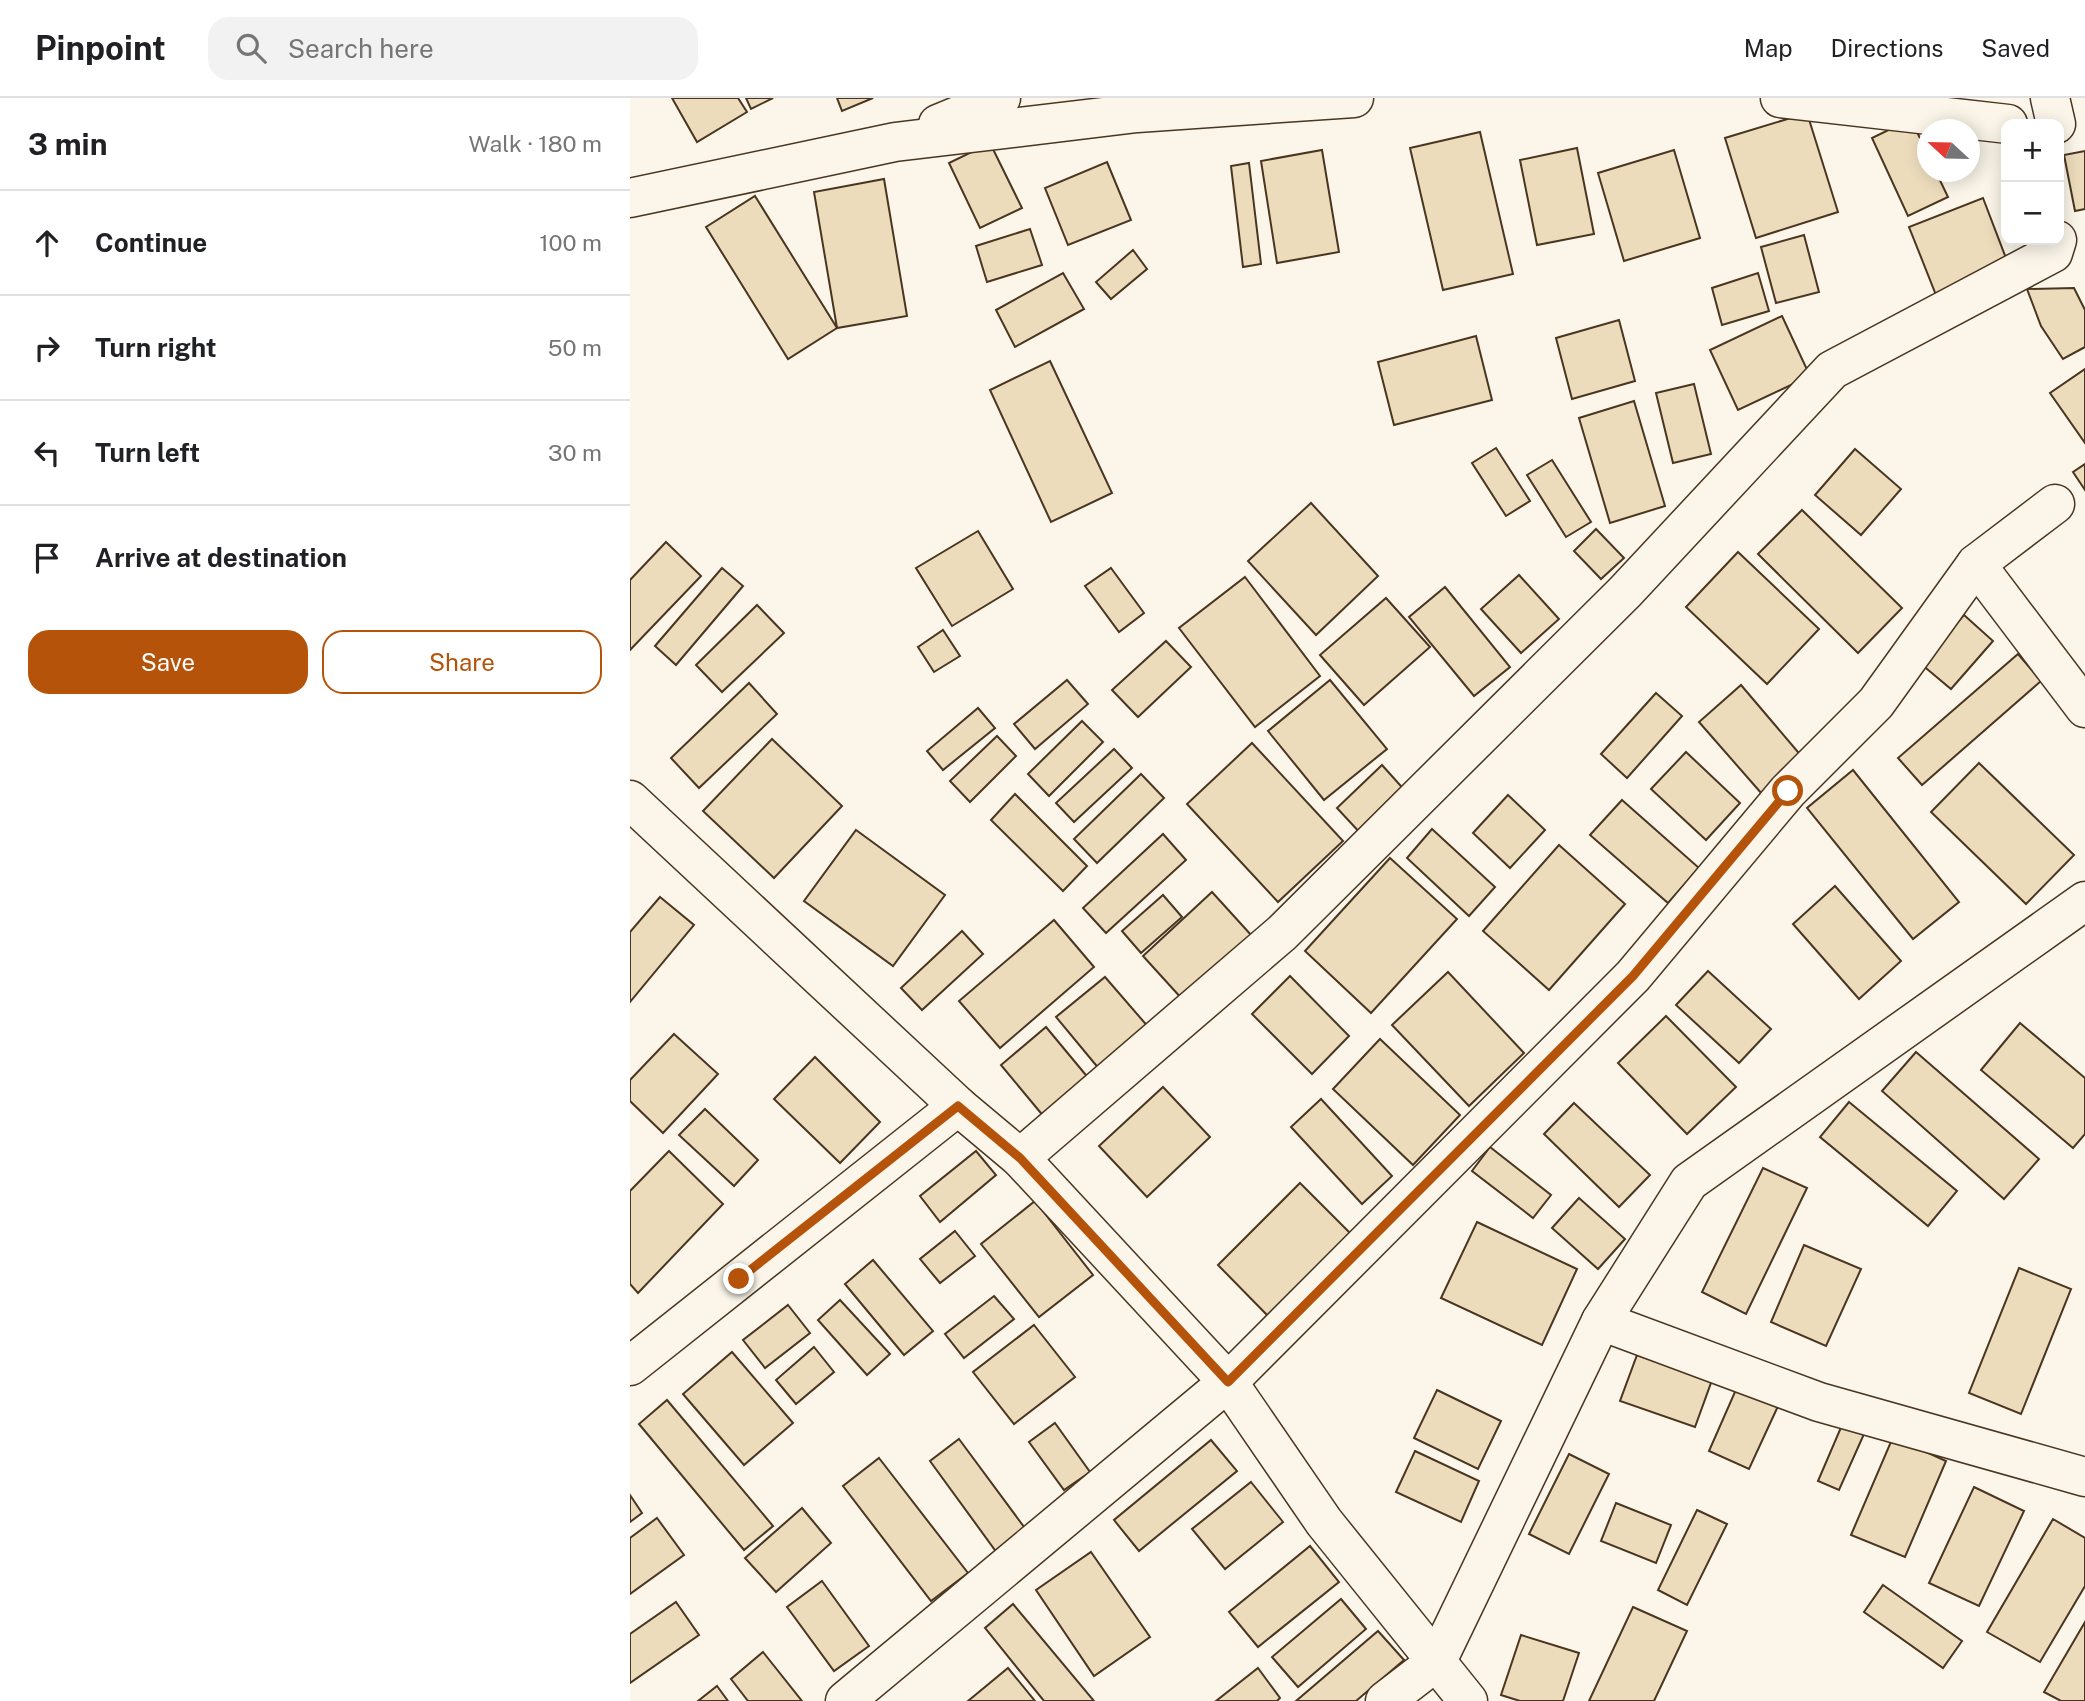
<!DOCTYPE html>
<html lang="en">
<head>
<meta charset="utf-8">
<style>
	:root { --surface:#fff; --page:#f2f2f2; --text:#202124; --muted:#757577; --line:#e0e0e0; --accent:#b45309 }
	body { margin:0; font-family:"Public Sans",sans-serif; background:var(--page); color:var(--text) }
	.controls { position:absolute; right:21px; top:21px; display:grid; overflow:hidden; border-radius:14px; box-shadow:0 4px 18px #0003 }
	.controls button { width:63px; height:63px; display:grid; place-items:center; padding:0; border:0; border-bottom:2px solid var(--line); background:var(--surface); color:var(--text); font:35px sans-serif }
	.compass { position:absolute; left:1287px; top:21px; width:63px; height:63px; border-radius:50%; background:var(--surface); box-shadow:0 4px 18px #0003; rotate:292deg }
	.stop { position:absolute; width:21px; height:21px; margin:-16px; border:5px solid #b45309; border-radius:50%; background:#fff }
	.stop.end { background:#b45309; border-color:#fff; box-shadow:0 2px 7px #0008 }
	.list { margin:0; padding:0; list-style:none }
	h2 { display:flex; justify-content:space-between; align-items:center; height:91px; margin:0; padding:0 28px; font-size:30px }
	h2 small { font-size:23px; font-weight:400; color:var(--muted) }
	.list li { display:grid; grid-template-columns:46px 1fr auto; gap:21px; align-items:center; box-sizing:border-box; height:105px; padding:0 28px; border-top:2px solid var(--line) }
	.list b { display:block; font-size:26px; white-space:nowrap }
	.list em { font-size:23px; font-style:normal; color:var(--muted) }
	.actions { display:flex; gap:14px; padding:21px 28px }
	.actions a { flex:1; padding:16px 0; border:2px solid var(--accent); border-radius:21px; text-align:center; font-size:24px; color:var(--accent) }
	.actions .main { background:var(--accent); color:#fff }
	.icon { flex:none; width:38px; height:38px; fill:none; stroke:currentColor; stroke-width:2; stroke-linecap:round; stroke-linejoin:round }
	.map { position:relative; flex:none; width:1455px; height:1603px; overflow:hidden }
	header { display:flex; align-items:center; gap:42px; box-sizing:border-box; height:98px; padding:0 35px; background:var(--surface); border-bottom:2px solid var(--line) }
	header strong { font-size:33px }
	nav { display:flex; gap:38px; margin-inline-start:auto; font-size:24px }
	.search { width:490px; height:63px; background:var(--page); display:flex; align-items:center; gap:18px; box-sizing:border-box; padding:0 24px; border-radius:21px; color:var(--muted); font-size:26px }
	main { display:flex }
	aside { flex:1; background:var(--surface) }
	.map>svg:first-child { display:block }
</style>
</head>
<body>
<header>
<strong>Pinpoint</strong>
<div class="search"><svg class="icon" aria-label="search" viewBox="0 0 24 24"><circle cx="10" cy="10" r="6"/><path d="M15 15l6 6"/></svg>Search here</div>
<nav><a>Map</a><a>Directions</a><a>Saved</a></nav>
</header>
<main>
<aside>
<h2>3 min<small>Walk · 180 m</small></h2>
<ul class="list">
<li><svg class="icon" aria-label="ahead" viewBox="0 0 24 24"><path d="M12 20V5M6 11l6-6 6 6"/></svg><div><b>Continue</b></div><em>100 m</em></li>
<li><svg class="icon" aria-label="right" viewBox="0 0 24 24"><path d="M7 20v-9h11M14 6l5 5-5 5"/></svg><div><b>Turn right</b></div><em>50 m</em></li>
<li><svg class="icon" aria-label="left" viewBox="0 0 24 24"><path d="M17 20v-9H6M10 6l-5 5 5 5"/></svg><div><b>Turn left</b></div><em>30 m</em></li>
<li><svg class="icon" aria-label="arrive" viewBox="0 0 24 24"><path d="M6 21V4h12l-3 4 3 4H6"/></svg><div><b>Arrive at destination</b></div></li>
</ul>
<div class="actions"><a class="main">Save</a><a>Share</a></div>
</aside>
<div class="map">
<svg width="1455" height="1603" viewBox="0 0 1455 1603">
	<rect width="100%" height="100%" fill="#fbf6e9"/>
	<g fill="#ecdcbc" stroke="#4a3520" stroke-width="2">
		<path d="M42,0H108L117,14L67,44Z"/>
		<path d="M116,0H143L121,11Z"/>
		<path d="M207,0H243L212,13Z"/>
		<path d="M1177,15L1208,114L1126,140L1095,40Z"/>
		<path d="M1281,21L1297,55V74H1306L1318,99L1278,118L1242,40Z"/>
		<path d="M850,34L883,176L813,192L780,50Z"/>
		<path d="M360,45L392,110L350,130L319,65Z"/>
		<path d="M947,50L964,136L907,147L890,62Z"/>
		<path d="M692,52L709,154L647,165L631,63Z"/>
		<path d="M1044,52L1070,140L994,163L968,75Z"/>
		<path d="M1455,53V111L1445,113L1434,57Z"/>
		<path d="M477,64L501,122L438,147L415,90Z"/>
		<path d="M619,65L631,166L613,169L601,68Z"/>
		<path d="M254,81L277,218L207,230L184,94Z"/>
		<path d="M125,98L207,230L158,261L76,129Z"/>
		<path d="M1353,100L1379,168L1306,197L1279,129Z"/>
		<path d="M400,131L412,167L357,184L346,148Z"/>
		<path d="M1174,137L1189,194L1146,205L1131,149Z"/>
		<path d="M503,152L517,171L481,201L466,184Z"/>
		<path d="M433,175L454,211L385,249L366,212Z"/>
		<path d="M1128,175L1139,213L1092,227L1082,190Z"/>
		<path d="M1444,190L1455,212V249L1433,261L1411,228L1397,191Z"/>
		<path d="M1152,218L1180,278L1108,312L1080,252Z"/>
		<path d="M989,222L1005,283L942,301L926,240Z"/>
		<path d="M846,238L862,302L764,327L748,264Z"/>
		<path d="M420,263L482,395L421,424L360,292Z"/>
		<path d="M1455,271V345L1420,295Z"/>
		<path d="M1064,286L1081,356L1043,365L1026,295Z"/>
		<path d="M1004,303L1035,408L980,425L949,320Z"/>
		<path d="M866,350L900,403L876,418L842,365Z"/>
		<path d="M1225,351L1271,391L1231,437L1185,397Z"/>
		<path d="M922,362L961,424L936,439L897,377Z"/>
		<path d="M1455,366V392L1443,374Z"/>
		<path d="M681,405L748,478L686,537L618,463Z"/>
		<path d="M1172,412L1272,510L1228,555L1128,456Z"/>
		<path d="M966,431L994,460L971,481L944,453Z"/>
		<path d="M348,433L383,491L322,528L286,470Z"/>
		<path d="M36,444L71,478L0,552V482Z"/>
		<path d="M1108,454L1189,531L1137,586L1056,509Z"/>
		<path d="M92,470L113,488L46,567L25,548Z"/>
		<path d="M481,470L514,515L489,534L455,488Z"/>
		<path d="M889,477L929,521L891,555L851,511Z"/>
		<path d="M615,479L690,578L625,629L549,530Z"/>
		<path d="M815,489L880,569L844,598L779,519Z"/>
		<path d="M756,500L800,549L734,607L690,557Z"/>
		<path d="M127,507L154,535L92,594L66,567Z"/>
		<path d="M1334,517L1363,543L1321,591L1291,566Z"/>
		<path d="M313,532L330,558L304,574L288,549Z"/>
		<path d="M536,543L561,569L508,619L482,592Z"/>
		<path d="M1388,556L1411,583L1292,687L1268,660Z"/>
		<path d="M437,582L458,606L405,651L384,626Z"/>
		<path d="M700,582L757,651L694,702L638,633Z"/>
		<path d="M119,585L147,616L69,690L41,660Z"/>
		<path d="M1111,587L1173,660L1132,696L1069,624Z"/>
		<path d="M1026,595L1052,618L997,680L971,656Z"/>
		<path d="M348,610L365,630L313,672L297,653Z"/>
		<path d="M452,623L473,644L419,698L398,676Z"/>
		<path d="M367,638L386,658L340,704L320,683Z"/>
		<path d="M142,641L212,708L144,780L73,713Z"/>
		<path d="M622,645L713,743L648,804L557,706Z"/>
		<path d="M484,651L502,670L444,724L426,705Z"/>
		<path d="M1056,654L1110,705L1076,742L1021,691Z"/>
		<path d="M1349,665L1444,757L1396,806L1301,714Z"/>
		<path d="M752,667L778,696L733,738L707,710Z"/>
		<path d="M1223,672L1329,804L1283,841L1177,710Z"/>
		<path d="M511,676L534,700L467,765L444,741Z"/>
		<path d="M385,696L457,768L433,793L361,722Z"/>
		<path d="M878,697L915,732L880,770L843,735Z"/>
		<path d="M992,702L1069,770L1038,805L960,737Z"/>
		<path d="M802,731L865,789L839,818L777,760Z"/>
		<path d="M226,732L315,797L263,868L174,803Z"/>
		<path d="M533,736L556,762L476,835L453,810Z"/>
		<path d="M929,747L995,806L919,892L853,833Z"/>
		<path d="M760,760L827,821L741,915L675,853Z"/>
		<path d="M1205,788L1271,863L1229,901L1163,826Z"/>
		<path d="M582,794L622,838L553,902L513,858Z"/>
		<path d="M533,797L552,819L511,855L492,833Z"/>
		<path d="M30,799L64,827L0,904V834Z"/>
		<path d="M424,822L464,869L370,950L329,903Z"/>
		<path d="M332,833L353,856L292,912L271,890Z"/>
		<path d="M1078,873L1141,931L1109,965L1046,907Z"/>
		<path d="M818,874L894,955L839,1008L762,927Z"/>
		<path d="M660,878L719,938L682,976L622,916Z"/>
		<path d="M475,879L520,931L470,972L426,919Z"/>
		<path d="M1036,918L1106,989L1057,1036L988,965Z"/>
		<path d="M1390,925L1455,980V1036L1443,1050L1351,972Z"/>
		<path d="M416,929L460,982L415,1020L371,967Z"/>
		<path d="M44,936L88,976L33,1035L0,1003V982Z"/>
		<path d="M750,941L830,1017L783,1067L703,991Z"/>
		<path d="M1286,954L1409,1061L1374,1101L1252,993Z"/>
		<path d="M185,959L250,1024L210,1065L144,1001Z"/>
		<path d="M533,989L580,1039L517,1099L469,1048Z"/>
		<path d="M691,1001L762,1078L732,1106L661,1029Z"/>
		<path d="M1219,1004L1327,1093L1298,1128L1190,1039Z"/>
		<path d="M944,1005L1020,1077L989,1109L914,1036Z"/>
		<path d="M75,1011L128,1062L104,1088L49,1037Z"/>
		<path d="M860,1049L921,1097L903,1120L842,1073Z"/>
		<path d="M39,1053L93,1106L8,1195L0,1186V1093Z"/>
		<path d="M346,1053L366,1077L310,1124L290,1098Z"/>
		<path d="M1133,1070L1177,1090L1116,1216L1072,1194Z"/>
		<path d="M670,1085L722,1137L639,1219L588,1167Z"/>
		<path d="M949,1100L995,1141L968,1171L922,1130Z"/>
		<path d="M405,1103L463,1177L409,1219L351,1146Z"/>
		<path d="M847,1124L947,1171L912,1247L811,1200Z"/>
		<path d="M325,1133L345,1158L310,1185L290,1161Z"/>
		<path d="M1174,1147L1231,1171L1196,1248L1141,1224Z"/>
		<path d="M243,1162L303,1233L274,1257L215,1186Z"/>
		<path d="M1389,1170L1441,1191L1391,1316L1339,1295Z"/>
		<path d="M364,1198L384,1221L334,1260L315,1236Z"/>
		<path d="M210,1202L260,1256L237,1277L188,1222Z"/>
		<path d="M158,1207L180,1235L135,1270L113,1242Z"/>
		<path d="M404,1227L445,1279L384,1326L343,1274Z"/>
		<path d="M184,1249L204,1274L166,1306L146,1282Z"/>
		<path d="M102,1254L163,1325L114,1367L53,1296Z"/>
		<path d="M1007,1257L1082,1282L1065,1329L990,1303Z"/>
		<path d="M1108,1287L1149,1306L1119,1371L1079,1353Z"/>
		<path d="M807,1292L871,1323L848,1371L784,1340Z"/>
		<path d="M37,1302L143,1428L114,1452L9,1326Z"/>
		<path d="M425,1325L460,1374L434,1392L399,1344Z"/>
		<path d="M1212,1327L1234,1336L1209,1392L1188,1383Z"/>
		<path d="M1263,1339L1316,1363L1275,1459L1221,1437Z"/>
		<path d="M329,1341L400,1437L370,1459L300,1363Z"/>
		<path d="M581,1342L607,1373L509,1453L484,1422Z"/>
		<path d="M785,1353L849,1383L831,1424L766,1394Z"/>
		<path d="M939,1356L979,1376L939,1456L899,1436Z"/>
		<path d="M249,1360L338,1475L301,1503L213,1388Z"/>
		<path d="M621,1384L653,1424L595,1471L562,1431Z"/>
		<path d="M1344,1389L1394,1413L1349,1508L1299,1485Z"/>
		<path d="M0,1397L12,1415L0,1424Z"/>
		<path d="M986,1405L1041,1427L1026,1465L971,1443Z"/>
		<path d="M172,1410L201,1445L146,1494L115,1460Z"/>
		<path d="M1067,1412L1097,1426L1057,1507L1028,1492Z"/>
		<path d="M27,1420L54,1457L0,1496V1440Z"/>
		<path d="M1423,1421L1455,1440V1488L1410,1564L1357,1534Z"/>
		<path d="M680,1448L709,1484L628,1549L599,1514Z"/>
		<path d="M461,1454L520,1539L464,1578L406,1492Z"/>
		<path d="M192,1483L239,1548L204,1573L157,1509Z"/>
		<path d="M1253,1487L1332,1543L1313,1570L1234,1514Z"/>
		<path d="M711,1501L736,1531L668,1589L642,1559Z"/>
		<path d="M46,1504L69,1537L0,1585V1536Z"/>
		<path d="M383,1506L464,1603H414L355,1530Z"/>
		<path d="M1003,1509L1057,1533L1024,1603H959Z"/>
		<path d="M1455,1524V1603H1431L1414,1594Z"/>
		<path d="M748,1533L774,1562L726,1603H666Z"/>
		<path d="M891,1537L949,1555L933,1603H890L871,1597Z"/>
		<path d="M133,1554L172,1603H118L101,1581Z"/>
		<path d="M378,1570L405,1603H338Z"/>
		<path d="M628,1570L650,1600L647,1603H586Z"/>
		<path d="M87,1588L98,1603H68Z"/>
	</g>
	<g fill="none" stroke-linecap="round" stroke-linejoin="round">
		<g stroke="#4a3520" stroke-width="41">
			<g id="minor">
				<path d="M1150,0L1378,26"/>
				<path d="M1420,0L1426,26"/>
				<path d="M308,26L371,0"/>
				<path d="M0,100L265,44L507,15L724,0"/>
				<path d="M1346,466L1455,610"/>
				<path d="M0,702L328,1008L390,1060L598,1284L694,1424L838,1603"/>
				<path d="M390,1060L652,835L995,494L1202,272L1423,155L1427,142"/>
				<path d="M971,1223L1189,1304L1455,1379"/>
				<path d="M0,1268L328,1008"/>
				<path d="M215,1603L598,1284L1003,878L1158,693L1246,605L1346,466L1425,406"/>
				<path d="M755,1603L807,1563L971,1223L1059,1084L1455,803"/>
			</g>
		</g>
		<use href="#minor" stroke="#fbf6e9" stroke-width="38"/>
	</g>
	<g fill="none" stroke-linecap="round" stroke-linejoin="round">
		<path stroke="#b45309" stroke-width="9" d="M109,1181L328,1008L390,1060L598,1284L1003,878L1158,693"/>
	</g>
</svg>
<div class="controls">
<button>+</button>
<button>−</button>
</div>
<svg class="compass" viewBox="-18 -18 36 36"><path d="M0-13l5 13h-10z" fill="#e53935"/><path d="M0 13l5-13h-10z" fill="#757577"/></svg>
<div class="stop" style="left:1158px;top:693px"></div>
<div class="stop end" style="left:109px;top:1181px"></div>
</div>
</main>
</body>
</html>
